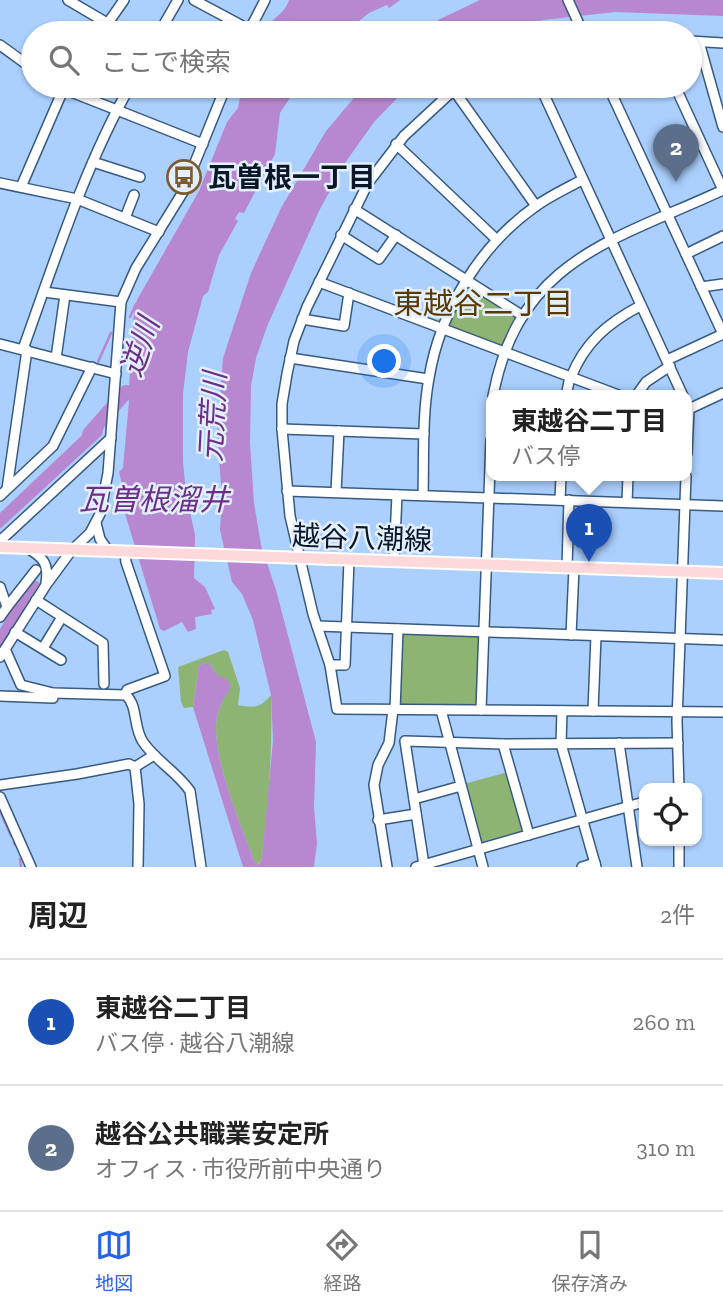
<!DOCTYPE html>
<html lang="ja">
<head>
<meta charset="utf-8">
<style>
	:root { --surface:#fff; --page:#f2f2f2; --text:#222; --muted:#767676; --line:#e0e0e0; --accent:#2563eb }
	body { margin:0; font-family:"Zilla Slab","Noto Sans JP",serif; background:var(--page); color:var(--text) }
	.controls { position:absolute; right:21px; bottom:21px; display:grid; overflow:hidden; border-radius:14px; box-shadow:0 2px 5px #0004 }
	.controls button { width:63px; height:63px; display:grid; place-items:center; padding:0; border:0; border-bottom:2px solid var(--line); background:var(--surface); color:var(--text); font:35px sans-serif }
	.you { position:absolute; left:385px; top:362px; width:24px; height:24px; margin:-18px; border:5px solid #fff; border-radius:50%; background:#1a73e8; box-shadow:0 0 0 10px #1a73e833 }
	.badge { display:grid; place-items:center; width:46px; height:46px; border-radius:50%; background:var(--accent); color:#fff; font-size:23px; font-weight:700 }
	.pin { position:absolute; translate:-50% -58px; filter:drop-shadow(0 2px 4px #0008) }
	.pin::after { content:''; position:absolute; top:37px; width:24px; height:21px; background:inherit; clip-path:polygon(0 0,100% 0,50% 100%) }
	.popup { position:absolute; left:486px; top:390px; width:206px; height:91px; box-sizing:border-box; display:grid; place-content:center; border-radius:14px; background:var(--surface); filter:drop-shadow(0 2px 5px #0005); font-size:23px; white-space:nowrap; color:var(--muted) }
	.popup b { font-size:26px; color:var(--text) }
	.popup::after { content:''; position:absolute; left:50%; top:100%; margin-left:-14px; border:14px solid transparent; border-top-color:var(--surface) }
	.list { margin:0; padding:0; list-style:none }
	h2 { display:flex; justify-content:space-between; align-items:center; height:91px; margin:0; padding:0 28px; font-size:30px }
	h2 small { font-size:23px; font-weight:400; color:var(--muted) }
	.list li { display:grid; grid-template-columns:46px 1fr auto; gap:21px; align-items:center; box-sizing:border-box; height:126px; padding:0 28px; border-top:2px solid var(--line) }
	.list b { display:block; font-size:26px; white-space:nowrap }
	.list p { margin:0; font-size:23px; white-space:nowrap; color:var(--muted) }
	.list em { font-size:23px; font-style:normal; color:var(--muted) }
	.icon { flex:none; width:38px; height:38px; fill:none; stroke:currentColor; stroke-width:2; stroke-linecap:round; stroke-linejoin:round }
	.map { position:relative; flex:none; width:723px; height:867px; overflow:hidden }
	.search { position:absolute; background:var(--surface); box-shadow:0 2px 5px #0004; left:21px; right:21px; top:21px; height:77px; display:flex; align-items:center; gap:18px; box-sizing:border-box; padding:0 24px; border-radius:38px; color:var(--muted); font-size:26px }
	.sheet { height:343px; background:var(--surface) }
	nav { display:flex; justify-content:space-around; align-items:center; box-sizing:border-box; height:98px; border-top:2px solid var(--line); background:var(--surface); font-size:19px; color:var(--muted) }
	nav a { display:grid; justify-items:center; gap:4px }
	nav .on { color:var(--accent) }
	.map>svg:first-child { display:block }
</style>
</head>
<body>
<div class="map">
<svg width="723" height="867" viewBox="0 0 723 867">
	<rect width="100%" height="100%" fill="#abd0fe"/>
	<g fill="#8db473">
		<path d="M471,287L515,315V320L503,344L498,346L450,328L448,323L465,288Z"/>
		<path d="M403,632L477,634L481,638L478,702L474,705H401L398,701L400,635Z"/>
		<path d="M224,650L228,652L240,688L238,705C255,708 260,708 271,695C273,750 268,804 262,859L257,865L254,861C241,823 210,755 217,716C219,706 226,695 231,686L218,676L208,662L199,665L193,707L184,708L181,702L178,667Z"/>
		<path d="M508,772L524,829L523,833L482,844L464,784Z"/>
	</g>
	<g fill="#b787d0">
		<path d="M289,0H400L389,8L387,5L369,13L344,33H263C269,19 284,16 289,0Z"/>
		<path d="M480,0H723V16L615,12L543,20L499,33H419L440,19Z"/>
		<path d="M242,86H298L280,113L275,154L244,213L239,212L235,219L238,221L219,255L208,292L203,296L199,311L188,352L183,394V462L186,493L195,535L194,578L205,587L215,609L211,610L212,614L195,617L196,629L188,632L182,622L164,631L160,629L120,497L122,484L119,472L123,468L129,401L125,396V390L129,387L134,311L137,300L199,191L227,122L238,108Z"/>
		<path d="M364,86H409L374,122L345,163L319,211L268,324L256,358L251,386L250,443L254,503L261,545L276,590L316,742L314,807L317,843L314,867H243L193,707L199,665L208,662L218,676L227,679L231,687C226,695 219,706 217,716C210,755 241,823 254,861L258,865L262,859L273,740L271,695L253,620L242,594L232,582L220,530L222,497L217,432L223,358L251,273L281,208L326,131Z"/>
		<path d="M103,419L105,422L102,435L0,529V513L97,421Z"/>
		<path d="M31,578L40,583L0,649V629Z"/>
	</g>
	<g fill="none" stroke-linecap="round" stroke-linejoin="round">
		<g stroke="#b787d0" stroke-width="2.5">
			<path d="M130,317L136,304"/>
			<path d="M98,362L111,333"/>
			<path d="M0,811L11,836"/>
			<path d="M14,842L15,845"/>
			<path d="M20,859L21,867"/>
		</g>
		<path stroke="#b787d0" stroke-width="14" d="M89,434L126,392L141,393"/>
		<g stroke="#385a81" stroke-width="12">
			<g id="minor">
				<path d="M68,0L107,23"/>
				<path d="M194,0L250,30"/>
				<path d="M568,0L583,33"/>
				<path d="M101,33L124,0"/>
				<path d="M159,33L178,0"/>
				<path d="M227,33L231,20"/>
				<path d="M248,33L265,0"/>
				<path d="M690,41L723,43"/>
				<path d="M699,42L723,127"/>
				<path d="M0,45L33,69"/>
				<path d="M56,86L203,144"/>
				<path d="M203,86L222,96"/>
				<path d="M458,86L404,136L368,183L307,307L294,341L287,374L282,404V429L290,516L313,614L330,665L337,709L723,712"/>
				<path d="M540,86L683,396"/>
				<path d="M608,86L723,334L667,360"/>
				<path d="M675,86L723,190"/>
				<path d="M453,89L536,206"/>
				<path d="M396,144L497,240"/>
				<path d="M93,162L140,177"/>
				<path d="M0,183L77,199L159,232"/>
				<path d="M21,187L63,90"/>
				<path d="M354,209L523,316"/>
				<path d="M125,218L134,195"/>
				<path d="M341,235L379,259L396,235"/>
				<path d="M686,254L723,236"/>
				<path d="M319,282L621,396"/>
				<path d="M701,287L723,284"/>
				<path d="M44,292L121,302"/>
				<path d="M302,319L344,326L349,293"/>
				<path d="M0,344L116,374"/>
				<path d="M23,349C55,260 84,168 130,86"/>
				<path d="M56,358L65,295"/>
				<path d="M290,358L428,379"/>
				<path d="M571,377C585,342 608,323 640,306"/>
				<path d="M493,396C519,259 613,241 723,190"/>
				<path d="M566,396L570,377"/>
				<path d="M636,396L646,382L670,366"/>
				<path d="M282,429L424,434"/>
				<path d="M687,453L689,409L723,393"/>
				<path d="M7,489L27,350"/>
				<path d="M287,491L723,506"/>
				<path d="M336,492L339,431"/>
				<path d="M423,495C424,457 422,416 429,378C440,311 480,245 536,206C550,196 567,188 582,180"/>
				<path d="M0,496L53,446L92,367"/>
				<path d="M560,500L561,476"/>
				<path d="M627,502L628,476"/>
				<path d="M96,523L100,539L109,552"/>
				<path d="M0,541L111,438"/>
				<path d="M29,549C44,558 49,565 46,583"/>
				<path d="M394,561L397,495"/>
				<path d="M567,568L569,500"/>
				<path d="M0,587L7,607L0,617"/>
				<path d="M36,600L103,643L104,684"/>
				<path d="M7,607L36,570"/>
				<path d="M317,626L723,640"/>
				<path d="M15,632L61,660"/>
				<path d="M571,635L574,568"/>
				<path d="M43,648L62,617"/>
				<path d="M5,649L21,685L53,693L126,695L127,690L165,676L126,562L125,553"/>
				<path d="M0,657L46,585L71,551L90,533L100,514L108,473L121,302L136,268L183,192L226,86"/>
				<path d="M330,665H345L349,560"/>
				<path d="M126,695C138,706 133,727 143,742C156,761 177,772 190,791L201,867"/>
				<path d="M0,696L53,698"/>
				<path d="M395,710L398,629"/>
				<path d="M441,710L483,867"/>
				<path d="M481,710L491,440"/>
				<path d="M562,711L561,744L596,867"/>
				<path d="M593,711L596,636"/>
				<path d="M619,743L637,867"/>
				<path d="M503,744L529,835"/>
				<path d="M135,767L139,804L138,867"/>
				<path d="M0,785L77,774L129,764L135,767L154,755"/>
				<path d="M679,788L677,721L686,476"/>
				<path d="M0,797L31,867"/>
				<path d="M414,799L461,786"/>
				<path d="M378,820L416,814"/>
				<path d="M679,841V867"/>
				<path d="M424,865L405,741L503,744L678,743"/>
				<path d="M387,867L374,785L378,765L389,743L393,710"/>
				<path d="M416,867L644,802"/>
				<path d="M582,867L595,863"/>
			</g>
		</g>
		<g stroke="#fff" stroke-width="14">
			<path id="major" d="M0,547L723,573"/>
		</g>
		<use href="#minor" stroke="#fff" stroke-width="9"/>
		<use href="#major" stroke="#fdd9dc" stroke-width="10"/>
	</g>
	<defs>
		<g id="bus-ring" transform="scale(1.75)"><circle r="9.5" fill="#e3effd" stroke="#7b5c31" stroke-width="1.5"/><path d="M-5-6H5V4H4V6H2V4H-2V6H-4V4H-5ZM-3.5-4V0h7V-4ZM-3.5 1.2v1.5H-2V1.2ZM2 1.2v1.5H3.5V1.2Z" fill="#7b5c31"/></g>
	</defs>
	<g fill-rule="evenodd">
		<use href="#bus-ring" x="184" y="177"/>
	</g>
	<g text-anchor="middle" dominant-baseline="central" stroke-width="5" stroke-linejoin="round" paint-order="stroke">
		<g font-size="28" font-weight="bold" fill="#091727" stroke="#e3effd" text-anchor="start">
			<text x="208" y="177">瓦曽根一丁目</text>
		</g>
		<g font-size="28" fill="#091727" stroke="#e3effd">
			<text transform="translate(362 538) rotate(2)">越谷八潮線</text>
		</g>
		<g font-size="30" fill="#5b3a01" stroke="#e3effd">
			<text x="483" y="304">東越谷二丁目</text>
		</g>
		<g font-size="30" font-style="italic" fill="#6b2f86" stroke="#e3effd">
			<text transform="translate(140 347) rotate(-71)">逆川</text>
			<text transform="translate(213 417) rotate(-87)">元荒川</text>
			<text x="154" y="500">瓦曽根溜井</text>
		</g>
	</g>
</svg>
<div class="controls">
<button><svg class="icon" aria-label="locate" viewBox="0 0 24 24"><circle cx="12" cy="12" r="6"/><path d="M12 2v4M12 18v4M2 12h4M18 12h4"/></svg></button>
</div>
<div class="you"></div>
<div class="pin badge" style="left:589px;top:562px;background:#1a4fb4">1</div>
<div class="popup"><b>東越谷二丁目</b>バス停</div>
<div class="pin badge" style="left:676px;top:182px;background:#5c6f8a">2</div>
<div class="search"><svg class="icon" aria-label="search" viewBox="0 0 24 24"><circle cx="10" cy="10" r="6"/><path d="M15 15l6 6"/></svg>ここで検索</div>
</div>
<section class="sheet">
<h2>周辺<small>2件</small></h2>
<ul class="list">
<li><span class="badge" style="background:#1a4fb4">1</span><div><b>東越谷二丁目</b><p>バス停 · 越谷八潮線</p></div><em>260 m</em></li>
<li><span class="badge" style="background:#5c6f8a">2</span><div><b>越谷公共職業安定所</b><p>オフィス · 市役所前中央通り</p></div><em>310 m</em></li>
</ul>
</section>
<nav>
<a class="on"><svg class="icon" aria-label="map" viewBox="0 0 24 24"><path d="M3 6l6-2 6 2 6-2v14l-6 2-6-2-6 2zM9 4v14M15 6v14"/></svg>地図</a>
<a><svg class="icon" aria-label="directions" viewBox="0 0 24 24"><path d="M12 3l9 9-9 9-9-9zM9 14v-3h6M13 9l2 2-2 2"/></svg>経路</a>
<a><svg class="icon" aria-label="saved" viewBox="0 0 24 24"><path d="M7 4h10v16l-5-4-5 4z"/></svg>保存済み</a>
</nav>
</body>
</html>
